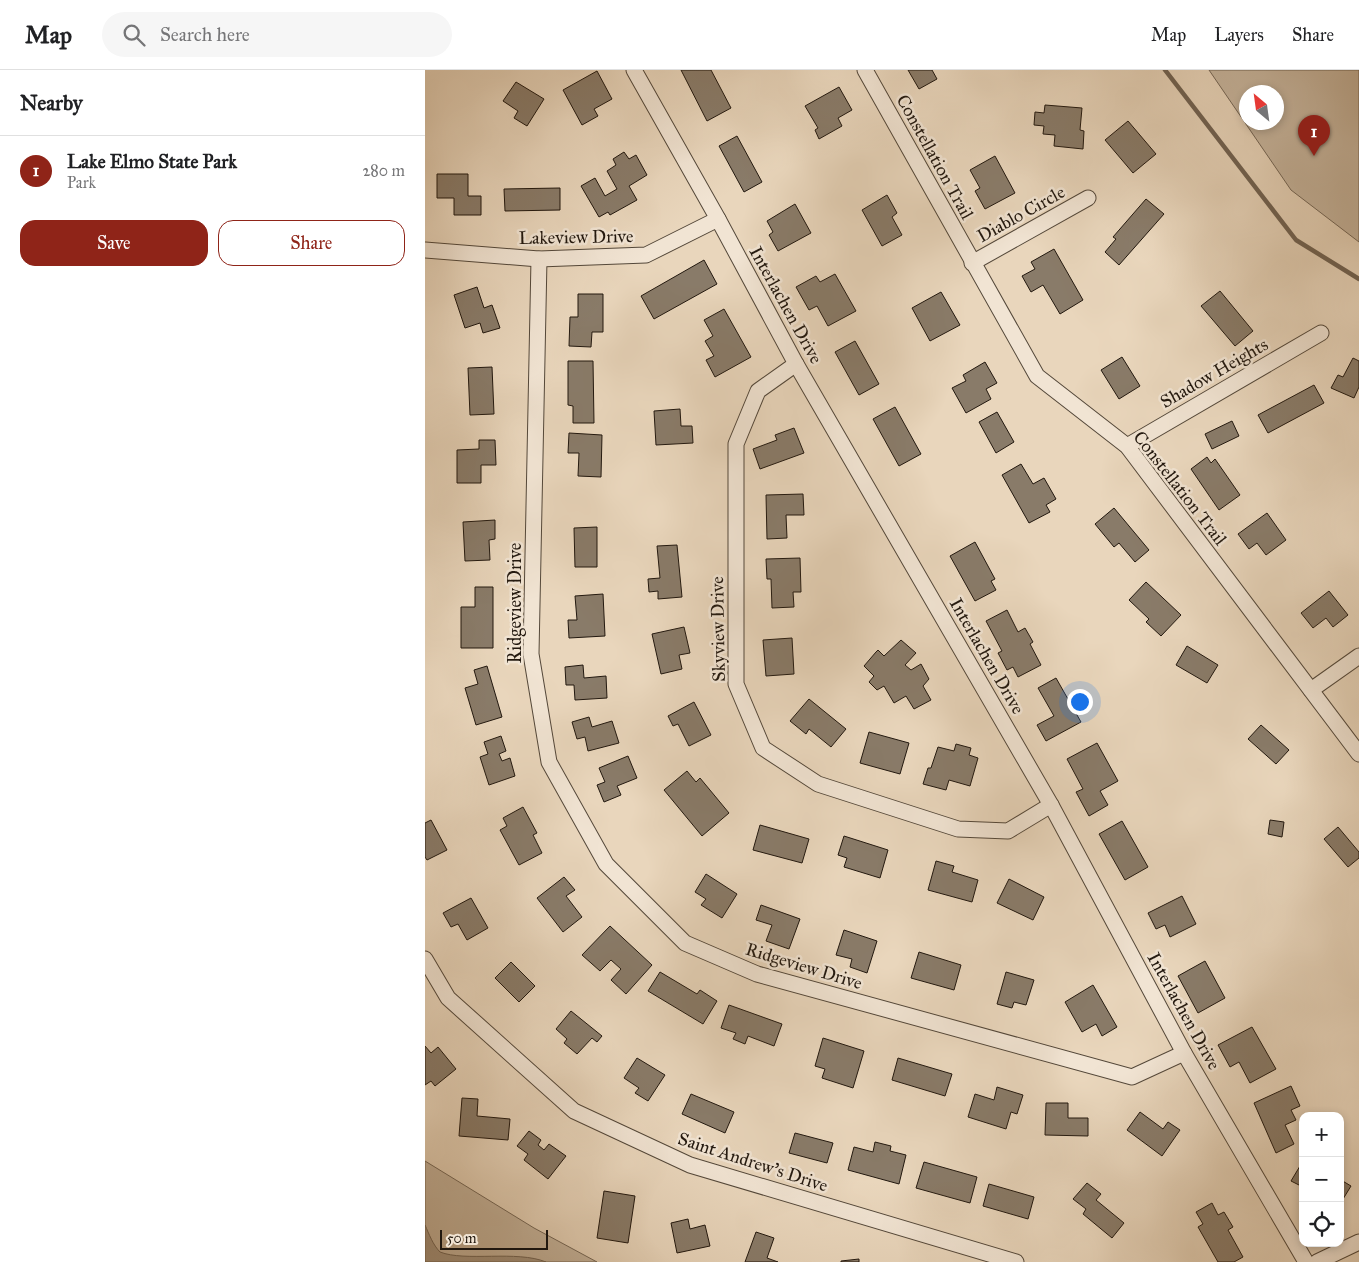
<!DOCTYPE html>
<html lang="en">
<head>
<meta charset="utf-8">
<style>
	:root { --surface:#fff; --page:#f6f6f6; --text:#202124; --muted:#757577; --line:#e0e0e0; --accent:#8f2418 }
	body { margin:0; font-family:"IM FELL Great Primer",serif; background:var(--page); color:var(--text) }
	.controls { position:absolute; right:15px; bottom:15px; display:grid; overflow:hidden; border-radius:10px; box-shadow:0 2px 8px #0003 }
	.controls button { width:45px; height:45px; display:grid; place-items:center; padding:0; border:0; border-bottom:1px solid var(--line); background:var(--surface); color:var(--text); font:25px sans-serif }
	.compass { position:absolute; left:814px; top:15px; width:45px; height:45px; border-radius:50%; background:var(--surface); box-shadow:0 2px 8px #0003; rotate:331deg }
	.scale { position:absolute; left:15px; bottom:12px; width:108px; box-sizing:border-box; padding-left:5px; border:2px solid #22180f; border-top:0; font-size:14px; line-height:18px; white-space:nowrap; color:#22180f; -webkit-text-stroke:4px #f1e4d3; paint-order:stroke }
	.you { position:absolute; left:654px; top:631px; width:18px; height:18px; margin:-12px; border:4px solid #fff; border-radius:50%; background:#1a73e8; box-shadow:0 0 0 8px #1a73e833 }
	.badge { display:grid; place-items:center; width:32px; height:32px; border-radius:50%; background:var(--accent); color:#fff; font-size:16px; font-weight:700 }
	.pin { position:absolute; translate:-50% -41px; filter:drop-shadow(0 1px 2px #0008) }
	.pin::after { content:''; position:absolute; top:26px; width:18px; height:15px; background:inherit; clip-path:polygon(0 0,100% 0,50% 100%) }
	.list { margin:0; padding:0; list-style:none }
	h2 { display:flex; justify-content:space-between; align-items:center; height:65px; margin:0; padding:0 20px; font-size:21px }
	h2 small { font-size:16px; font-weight:400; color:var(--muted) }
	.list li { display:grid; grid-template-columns:32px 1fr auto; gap:15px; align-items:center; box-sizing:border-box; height:70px; padding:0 20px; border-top:1px solid var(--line) }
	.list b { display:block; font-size:19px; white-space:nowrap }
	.list p { margin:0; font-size:16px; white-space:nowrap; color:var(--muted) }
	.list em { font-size:16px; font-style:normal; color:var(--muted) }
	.actions { display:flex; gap:10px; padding:15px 20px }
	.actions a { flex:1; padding:11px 0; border:1px solid var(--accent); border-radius:15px; text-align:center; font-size:18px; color:var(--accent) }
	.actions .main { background:var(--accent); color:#fff }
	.icon { flex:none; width:28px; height:28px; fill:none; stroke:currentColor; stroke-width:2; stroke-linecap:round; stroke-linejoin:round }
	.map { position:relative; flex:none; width:934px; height:1192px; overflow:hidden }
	header { display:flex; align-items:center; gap:30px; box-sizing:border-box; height:70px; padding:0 25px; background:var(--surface); border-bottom:1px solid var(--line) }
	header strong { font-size:24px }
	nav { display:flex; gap:28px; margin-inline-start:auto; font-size:18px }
	.search { width:350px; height:45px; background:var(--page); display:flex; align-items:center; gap:12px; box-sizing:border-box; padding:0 18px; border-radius:28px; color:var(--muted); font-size:19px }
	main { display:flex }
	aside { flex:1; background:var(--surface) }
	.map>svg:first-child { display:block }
</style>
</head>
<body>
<header>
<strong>Map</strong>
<div class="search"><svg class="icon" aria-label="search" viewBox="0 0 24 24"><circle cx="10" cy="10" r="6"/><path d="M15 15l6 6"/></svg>Search here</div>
<nav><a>Map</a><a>Layers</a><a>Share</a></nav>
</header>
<main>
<aside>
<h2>Nearby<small></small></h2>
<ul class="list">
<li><span class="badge">1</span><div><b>Lake Elmo State Park</b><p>Park</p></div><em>280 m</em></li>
</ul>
<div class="actions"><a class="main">Save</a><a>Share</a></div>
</aside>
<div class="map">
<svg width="934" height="1192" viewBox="0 0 934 1192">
	<rect width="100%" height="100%" fill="#e9d6bc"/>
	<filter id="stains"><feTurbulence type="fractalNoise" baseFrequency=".004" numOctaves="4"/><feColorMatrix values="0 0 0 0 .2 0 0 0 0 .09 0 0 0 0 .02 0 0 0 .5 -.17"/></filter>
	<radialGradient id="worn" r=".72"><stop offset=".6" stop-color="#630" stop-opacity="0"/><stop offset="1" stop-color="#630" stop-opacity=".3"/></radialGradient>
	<g fill="#c7b69f" stroke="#746757" fill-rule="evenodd">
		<path d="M784,0H934V172L866,120ZM822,22H852V52H822Z"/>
		<path d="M0,1091L109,1158L172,1192H0Z"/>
	</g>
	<path fill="#a59581" stroke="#716353" d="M0,1155C4,1164 8,1175 15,1182C40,1192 92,1180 121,1192H0Z"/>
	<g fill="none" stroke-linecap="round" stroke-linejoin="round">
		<path stroke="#716353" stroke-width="4.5" d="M740,0L871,170L934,209"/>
	</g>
	<g fill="#897b69" stroke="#22180f">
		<path d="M256,0H286L306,38L282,51Z"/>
		<path d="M483,0H507L512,9L494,19Z"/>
		<path d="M172,1L187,29L169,39L173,46L157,55L138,20Z"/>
		<path d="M91,12L119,29L102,56L89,48L93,41L78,31Z"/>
		<path d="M414,17L427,40L413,48L417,56L394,69L390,60L393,58L380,36Z"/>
		<path d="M620,35L657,38L655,60L659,61L658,79L629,76L630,65L618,64L619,56L609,55L610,42L619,43Z"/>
		<path d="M703,51L731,84L708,103L680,70Z"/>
		<path d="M312,66L337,112L319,122L294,76Z"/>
		<path d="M199,82L204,89L211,85L222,105L204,116L212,130L185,145L183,142L174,147L156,116L170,108L180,126L192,119L182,101L191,95L188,89Z"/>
		<path d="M570,86L590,123L560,139L550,121L555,118L545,100Z"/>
		<path d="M12,104H43V126H56V145H29V128H12Z"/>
		<path d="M135,118V140L80,141L79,119Z"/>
		<path d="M462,125L472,143L467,147L477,165L457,176L437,140Z"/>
		<path d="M721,129L739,144L694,195L680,182L691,169L688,167Z"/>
		<path d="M370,134L386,163L353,181L344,165L348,162L342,151Z"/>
		<path d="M629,179L658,230L635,244L618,215L606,222L597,206L610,199L606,192Z"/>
		<path d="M279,190L292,214L229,249L216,226Z"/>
		<path d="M410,204L431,241L403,256L392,236L384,240L371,217L391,206L395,212Z"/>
		<path d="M52,217L59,238L67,235L75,258L58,263L55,253L40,258L29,225Z"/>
		<path d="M795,221L828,261L810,276L776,236Z"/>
		<path d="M516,222L535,255L505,271L487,238Z"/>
		<path d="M153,224H178V262H167L166,277L144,276L145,247H153Z"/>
		<path d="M299,239L326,287L290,307L281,290L289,286L280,271L288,266L279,250Z"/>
		<path d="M430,271L454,314L434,325L410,282Z"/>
		<path d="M697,287L715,316L694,329L676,300Z"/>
		<path d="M928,288L934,291V317L929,328L906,318L913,305L918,307Z"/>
		<path d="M143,291H168L169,353H148V336L143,335Z"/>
		<path d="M560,292L572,313L561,319L566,329L541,343L527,318L541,311L538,305Z"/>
		<path d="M67,297L69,344L45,345L43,298Z"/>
		<path d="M889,315L899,333L843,363L833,345Z"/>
		<path d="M470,337L496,384L474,396L448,349Z"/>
		<path d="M255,339L256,356H267L268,373L231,375L229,341Z"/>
		<path d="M572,342L589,372L571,383L554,352Z"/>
		<path d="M807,351L814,366L787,379L780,364Z"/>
		<path d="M369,358L379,383L335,399L328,379L352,370L350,365Z"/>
		<path d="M144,363L177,365L176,407L153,406L154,383H143Z"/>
		<path d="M54,370H70L71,395H56V413H32V380L54,379Z"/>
		<path d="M782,387L786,393L790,389L815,425L794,440L766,399Z"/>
		<path d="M596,394L608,414L619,408L631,429L621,435L625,442L604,453L577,405Z"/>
		<path d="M378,424L379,445H361L362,468L342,469L341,425Z"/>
		<path d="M689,438L724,480L710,492L694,473L689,477L670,454Z"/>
		<path d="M842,443L861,470L841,485L832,473L824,479L813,464Z"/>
		<path d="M70,450V469L64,470L65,490L40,491L38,452Z"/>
		<path d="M172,457V497H150L149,458Z"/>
		<path d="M550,472L570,509L566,511L571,520L550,531L525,486Z"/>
		<path d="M252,475L257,527L233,529V521L224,522L223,509L235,508L232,476Z"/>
		<path d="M375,488L376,522H368L369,537L347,538L346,509H342L341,489Z"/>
		<path d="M721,512L756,545L736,566L721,552L724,549L704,530Z"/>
		<path d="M50,517H68V578H36V537H50Z"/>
		<path d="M904,521L923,545L908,557L901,548L888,558L876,543Z"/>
		<path d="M178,524L180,566L144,568L143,550H152L150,526Z"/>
		<path d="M582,540L593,562L600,558L608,572L605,574L616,595L593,607L588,597L582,600L573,583L577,581L561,551Z"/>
		<path d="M259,557L265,583L254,585L257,599L236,604L227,564Z"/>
		<path d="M367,568L369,604L341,606L338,570Z"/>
		<path d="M476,570L491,583L480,595L486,600L496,594L504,609L498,616L506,630L489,639L481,626L469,633L459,616L452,620L444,612L449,606L439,596L451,582L453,580L459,586Z"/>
		<path d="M762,576L793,595L782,613L751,595Z"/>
		<path d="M158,595L159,608L181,606L182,628L150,630L149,615H141L140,597Z"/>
		<path d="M62,596L77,647L51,655L40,618L53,614L49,600Z"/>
		<path d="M631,608L656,652L621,671L612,655L629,646L613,618Z"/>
		<path d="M384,629L421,659L406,677L384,659L381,664L365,651Z"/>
		<path d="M269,632L286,665L264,676L253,654L248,656L243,646Z"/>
		<path d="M164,647L167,657L187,651L194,673L163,681L160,667L152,669L147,652Z"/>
		<path d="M836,655L864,680L851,694L823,669Z"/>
		<path d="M444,662L484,673L475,704L435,693Z"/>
		<path d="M76,666L81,681L74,684L77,691L85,688L90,706L64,715L55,687L63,684L59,672Z"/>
		<path d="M672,673L693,711L675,721L683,735L664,746L651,722L658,719L642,689Z"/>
		<path d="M531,674L546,678L544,685L553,688L545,716L524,710L521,720L498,714L503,698H506L513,677L529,681Z"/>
		<path d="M203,686L212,708L192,716L196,725L179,732L172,715L180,712L174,698Z"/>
		<path d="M262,701L271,712L275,708L304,743L277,766L239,720Z"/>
		<path d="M98,737L112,763L108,765L117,783L94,795L75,760L82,756L78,748Z"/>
		<path d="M6,750L22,780L2,790L0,787V753Z"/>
		<path d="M845,750L859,752L857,767L843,764Z"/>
		<path d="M697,751L723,797L700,810L674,764Z"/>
		<path d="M335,755L384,769L377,793L328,780Z"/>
		<path d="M913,757L934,782V788L923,797L899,769Z"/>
		<path d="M419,766L463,780L455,808L419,797L422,788L413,785Z"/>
		<path d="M511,791L529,796L527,802L553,810L547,832L503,820Z"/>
		<path d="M281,804L312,824L297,848L276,835L281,829L270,822Z"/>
		<path d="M139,807L150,820L141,826L157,847L138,862L112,828Z"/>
		<path d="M584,809L619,827L608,850L572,833Z"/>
		<path d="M757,826L771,854L745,867L740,855L731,859L723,843Z"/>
		<path d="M46,828L63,858L42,870L33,854L26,857L18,843Z"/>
		<path d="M336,835L375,849L364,879L341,871L347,855L331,850Z"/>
		<path d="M185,856L227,895L201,924L186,910L196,899L186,890L175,901L157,885Z"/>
		<path d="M419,860L452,871L442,903L425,897L427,889L411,885Z"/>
		<path d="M494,882L536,895L529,920L486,908Z"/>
		<path d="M780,891L800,928L773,943L753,906Z"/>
		<path d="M86,892L110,916L94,932L70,908Z"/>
		<path d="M235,902L272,924L275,920L292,931L278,954L223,921Z"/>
		<path d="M581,902L609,910L601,935L589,932L587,938L572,934Z"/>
		<path d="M668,915L692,957L677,966L671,954L657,962L640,932Z"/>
		<path d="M304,935L357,954L349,976L323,966L320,974L308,969L311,963L296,958Z"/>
		<path d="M146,941L177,966L172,972L167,968L152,984L139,973L142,969L131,959Z"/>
		<path d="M827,957L851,999L825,1013L814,992L805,997L793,975Z"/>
		<path d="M398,968L439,981L428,1018L397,1008L400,999L390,996Z"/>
		<path d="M0,976L6,983L13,977L31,999L10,1016L6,1011L0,1015Z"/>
		<path d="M212,988L240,1005L223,1031L210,1023L214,1018L199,1008Z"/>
		<path d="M473,988L527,1004L520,1026L467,1010Z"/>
		<path d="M866,1016L875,1036L866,1040L871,1050L860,1055L869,1074L851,1083L829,1033Z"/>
		<path d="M572,1017L598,1025L592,1044L586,1042L581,1059L543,1047L550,1024L569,1030Z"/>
		<path d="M266,1024L309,1042L300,1063L257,1044Z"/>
		<path d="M37,1028L53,1029L52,1046L85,1049L83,1070L34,1066Z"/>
		<path d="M621,1033H643V1048H663V1066L620,1065Z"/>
		<path d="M715,1042L738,1059L743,1052L755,1060L737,1086L702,1060Z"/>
		<path d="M104,1061L116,1070L113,1075L119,1080L124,1074L141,1086L123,1109L99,1090L103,1084L92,1076Z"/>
		<path d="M370,1063L408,1073L402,1093L364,1083Z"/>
		<path d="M450,1072L466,1076L465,1081L481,1085L474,1114L423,1100L429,1077L448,1082Z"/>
		<path d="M878,1091V1117L866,1111Z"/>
		<path d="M499,1092L552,1107L545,1133L491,1118Z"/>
		<path d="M915,1105L918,1106L916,1110L926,1116L915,1134Z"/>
		<path d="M662,1113L676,1124L671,1130L699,1153L687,1168L658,1144L661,1139L648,1129Z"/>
		<path d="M564,1114L609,1127L603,1149L558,1136Z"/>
		<path d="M179,1121L210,1126L203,1173L172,1168Z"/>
		<path d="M787,1133L793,1145L799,1142L808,1157L803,1160L818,1187L809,1192H793L773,1157L778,1154L771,1142Z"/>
		<path d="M263,1149L265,1159L280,1155L285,1176L252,1183L246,1153Z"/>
		<path d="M331,1162L349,1168L342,1188L353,1192H320Z"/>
		<path d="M434,1189V1192H416V1191Z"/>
	</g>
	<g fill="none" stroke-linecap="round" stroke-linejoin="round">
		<g stroke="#54483a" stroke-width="17">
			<g id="street">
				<path d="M209,0L293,149L371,294L626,735L759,983L881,1192"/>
				<path d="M440,0L612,306L702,376L934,684"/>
				<path d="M0,180L114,189L221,185L293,149"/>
				<path d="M114,189L106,584L124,692L181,794L260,873L332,904L707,1007L759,983"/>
				<path d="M547,193L663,128"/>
				<path d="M371,294L333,321L311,374V614L338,678L393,714L533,759L583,761L626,735"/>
				<path d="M702,376L896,263"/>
				<path d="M886,620L934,586"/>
				<path d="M0,889L23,928L149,1041L265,1095L591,1192"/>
				<path d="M892,1192L934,1172"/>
			</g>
		</g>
		<use href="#street" stroke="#f1e4d3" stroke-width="15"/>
	</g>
	<g text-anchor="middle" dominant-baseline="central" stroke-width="5" stroke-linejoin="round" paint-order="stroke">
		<g font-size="18" fill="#22180f" stroke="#f1e4d3">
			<text transform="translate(510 87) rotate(61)">Constellation Trail</text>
			<text transform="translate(596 144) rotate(-29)">Diablo Circle</text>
			<text transform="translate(151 167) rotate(-1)">Lakeview Drive</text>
			<text transform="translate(361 235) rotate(61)">Interlachen Drive</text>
			<text transform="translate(789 303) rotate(-30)">Shadow Heights</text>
			<text transform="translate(755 418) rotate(52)">Constellation Trail</text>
			<text transform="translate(90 533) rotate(-90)">Ridgeview Drive</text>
			<text transform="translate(293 559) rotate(-91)">Skyview Drive</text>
			<text transform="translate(562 586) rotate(60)">Interlachen Drive</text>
			<text transform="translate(379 896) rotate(17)">Ridgeview Drive</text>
			<text transform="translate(759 941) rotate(61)">Interlachen Drive</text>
			<text transform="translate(328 1092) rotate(18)">Saint Andrew's Drive</text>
		</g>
	</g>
	<rect width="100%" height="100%" filter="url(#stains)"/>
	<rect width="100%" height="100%" fill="url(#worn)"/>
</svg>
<div class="controls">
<button>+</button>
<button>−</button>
<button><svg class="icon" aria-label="locate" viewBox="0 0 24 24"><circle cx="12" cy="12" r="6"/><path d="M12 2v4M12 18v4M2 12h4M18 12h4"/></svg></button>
</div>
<svg class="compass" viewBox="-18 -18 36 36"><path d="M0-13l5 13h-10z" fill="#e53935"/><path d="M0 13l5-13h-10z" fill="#757577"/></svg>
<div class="scale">50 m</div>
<div class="you"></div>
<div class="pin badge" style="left:889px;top:86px">1</div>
</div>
</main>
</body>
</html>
